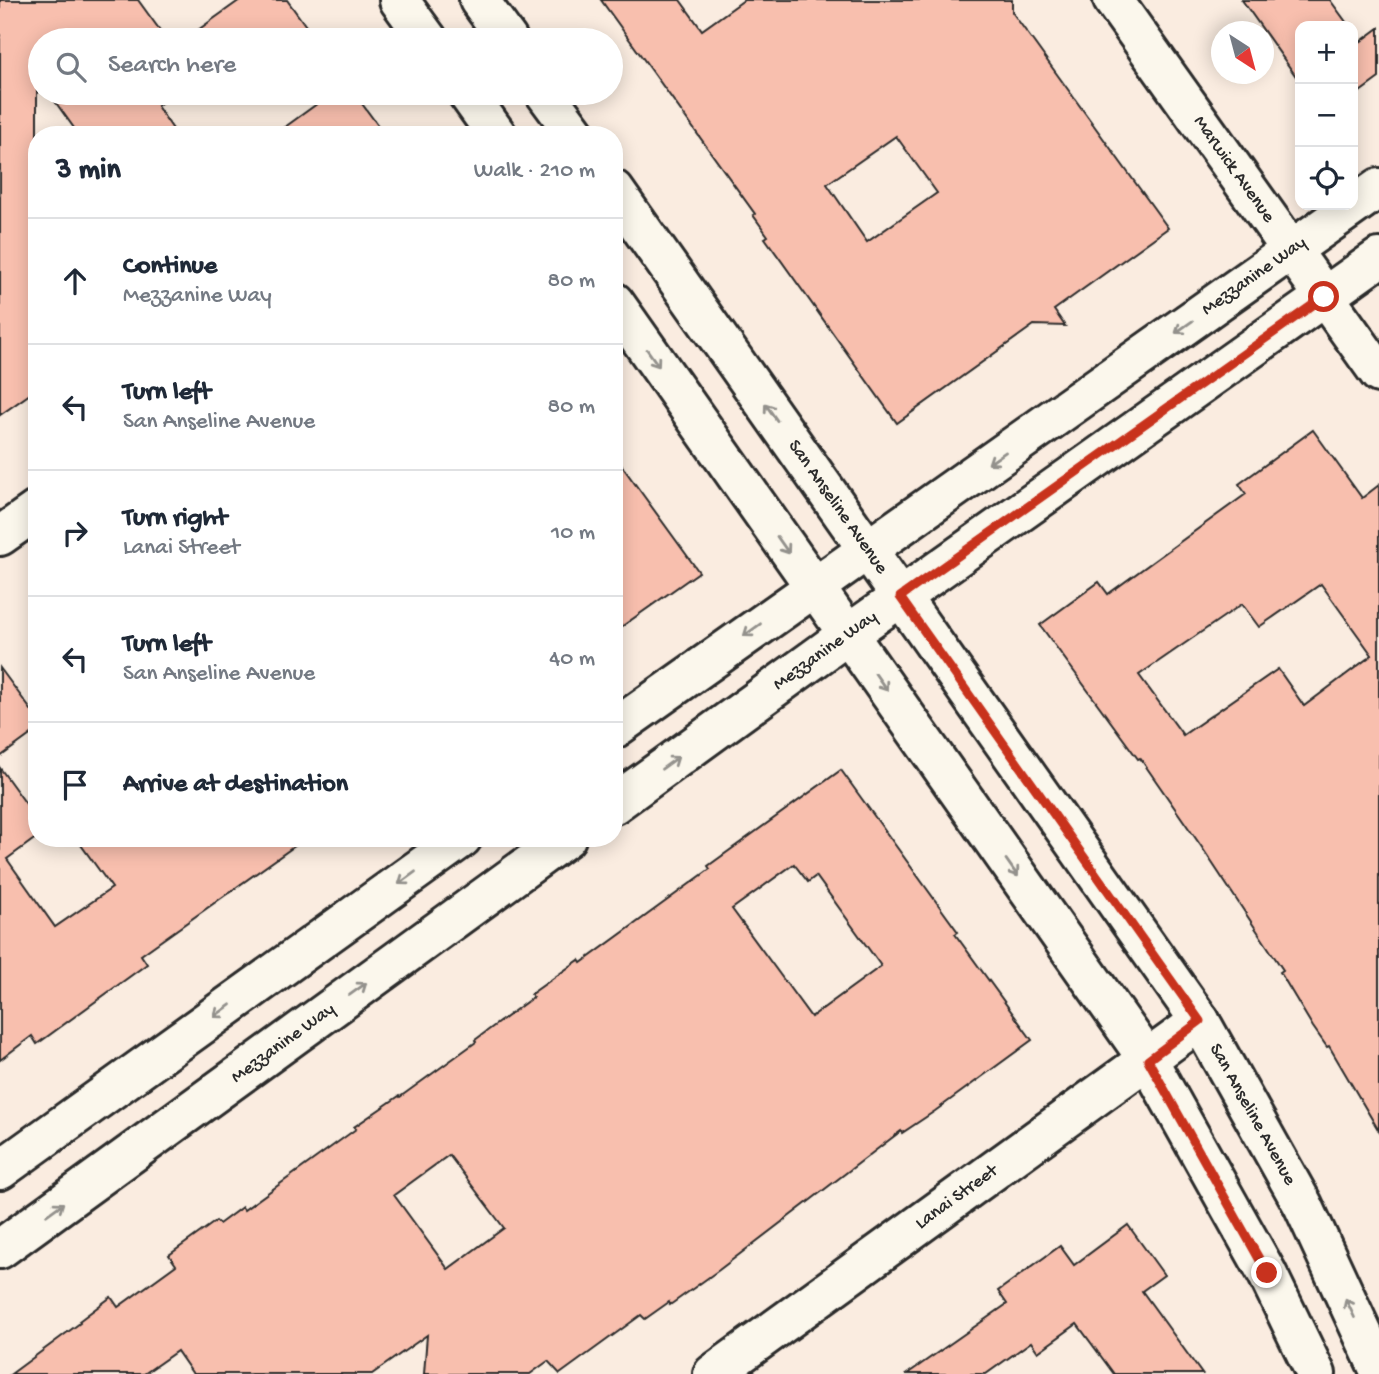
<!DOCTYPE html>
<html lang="en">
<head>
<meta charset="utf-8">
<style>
	:root { --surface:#fff; --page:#f6f6f7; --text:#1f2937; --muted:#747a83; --line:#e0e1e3 }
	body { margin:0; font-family:"Gochi Hand",sans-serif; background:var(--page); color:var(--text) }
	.controls { position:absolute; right:21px; top:21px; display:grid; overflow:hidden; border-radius:14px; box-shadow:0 4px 18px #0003 }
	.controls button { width:63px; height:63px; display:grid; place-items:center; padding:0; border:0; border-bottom:2px solid var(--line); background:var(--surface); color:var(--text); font:35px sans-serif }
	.compass { position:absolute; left:1211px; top:21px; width:63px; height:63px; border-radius:50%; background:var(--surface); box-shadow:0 4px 18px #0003; rotate:144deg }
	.stop { position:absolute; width:21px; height:21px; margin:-16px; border:5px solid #c8321e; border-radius:50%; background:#fff }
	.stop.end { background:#c8321e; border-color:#fff; box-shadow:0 2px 7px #0008 }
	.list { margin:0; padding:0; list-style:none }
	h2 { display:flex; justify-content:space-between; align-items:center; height:91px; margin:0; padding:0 28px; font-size:30px }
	h2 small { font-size:23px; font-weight:400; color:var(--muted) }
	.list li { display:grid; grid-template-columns:46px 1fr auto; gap:21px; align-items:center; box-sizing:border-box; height:126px; padding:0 28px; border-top:2px solid var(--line) }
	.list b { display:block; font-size:26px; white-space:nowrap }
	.list p { margin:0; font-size:23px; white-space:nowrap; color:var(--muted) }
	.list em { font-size:23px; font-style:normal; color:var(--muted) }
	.icon { flex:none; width:38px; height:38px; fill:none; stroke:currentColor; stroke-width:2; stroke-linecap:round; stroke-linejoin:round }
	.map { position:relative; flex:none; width:1379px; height:1374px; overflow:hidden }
	.search { position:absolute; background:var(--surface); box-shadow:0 4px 18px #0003; left:28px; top:28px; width:595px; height:77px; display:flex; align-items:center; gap:18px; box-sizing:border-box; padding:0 24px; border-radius:38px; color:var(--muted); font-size:26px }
	.panel { position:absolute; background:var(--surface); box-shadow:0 4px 18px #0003; left:28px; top:126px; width:595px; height:721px; border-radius:28px }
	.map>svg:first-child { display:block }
</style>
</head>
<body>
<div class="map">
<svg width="1379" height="1374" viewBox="0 0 1379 1374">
	<rect width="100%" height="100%" fill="#faece0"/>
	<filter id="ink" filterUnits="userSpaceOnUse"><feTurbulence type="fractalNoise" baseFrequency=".0143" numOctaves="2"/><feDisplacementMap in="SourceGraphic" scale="14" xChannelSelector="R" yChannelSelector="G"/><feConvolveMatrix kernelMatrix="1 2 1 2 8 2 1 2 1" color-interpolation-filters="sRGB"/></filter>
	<g filter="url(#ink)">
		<g fill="#f8bfae" stroke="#2b2b2b" stroke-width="2" fill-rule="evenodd">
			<path d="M0,0H138L167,40H40V81L37,77V389L0,415Z"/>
			<path d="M240,0H287L316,40H184Z"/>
			<path d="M601,0H680L702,30L744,0H1012V12L1168,228L1054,310L1065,326L1034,325L897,423L765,238L768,236L753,215L755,214ZM896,136L937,193L867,242L827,184Z"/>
			<path d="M1242,0H1330L1349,26H1300V82Z"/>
			<path d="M1379,28V78L1353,97V32L1360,42Z"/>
			<path d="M49,93H175L157,106L177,135H79Z"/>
			<path d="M332,93H354L385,135H274Z"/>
			<path d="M1313,430L1362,498L1379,485V1131L1329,1046L1327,1047L1313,1027L1280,972L1283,970L1201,846L1140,758L1138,759L1040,625L1099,582L1108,594L1246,494L1239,484ZM1321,584L1372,655L1304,706L1278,669L1183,735L1139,675L1242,604L1259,627Z"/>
			<path d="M614,455L699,572L614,632Z"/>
			<path d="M0,668L37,718V730L0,757Z"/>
			<path d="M0,768L37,819V837L7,859L55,927L112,888L76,838H306L141,955L147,964L37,1044L32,1036L0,1060Z"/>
			<path d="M841,770L958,932L955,934L1032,1040L935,1111L902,1133L901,1131L719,1270L670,1305L669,1302L645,1319L641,1315L560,1374L548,1361L530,1374H424L427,1335L372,1374H193L177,1351L144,1374H11L80,1323L79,1321L111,1297L118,1307L176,1265L169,1255L216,1221L219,1224L242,1207L244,1210L356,1129L354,1127L399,1096L400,1097L476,1042L475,1040L533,997L531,994L579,960L581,963L710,869L708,866ZM794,864L808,882L816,876L881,966L811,1017L732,909ZM449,1155L504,1228L448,1269L394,1195Z"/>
			<path d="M1128,1225L1164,1275L1142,1291L1202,1374H1114L1077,1324L1038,1352L1031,1342L986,1374H907L1007,1304L998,1291L1060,1246L1074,1265Z"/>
		</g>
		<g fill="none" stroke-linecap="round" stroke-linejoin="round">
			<g stroke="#2b2b2b" stroke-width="44">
				<g id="minor">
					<path id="s1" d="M1113,0L1379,373"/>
					<path d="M0,536L37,510"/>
					<path id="s2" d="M614,729L1379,188"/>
					<path id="s3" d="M614,804L847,635L1379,258"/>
					<path d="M0,1170L462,838"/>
					<path id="s4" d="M0,1249L566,838"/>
					<path id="s5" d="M713,1374L1200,1021"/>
				</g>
			</g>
			<g stroke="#2b2b2b" stroke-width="44">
				<g id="tertiary">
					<path d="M399,0L428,40"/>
					<path d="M479,0L508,40"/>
					<path d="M467,93L497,135"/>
					<path d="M545,93L576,135"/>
					<path id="s6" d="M614,190L1200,1021L1303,1205L1379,1369"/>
					<path d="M614,302L1148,1060L1267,1273L1316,1374"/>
				</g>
			</g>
			<use href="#minor" stroke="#fbf7ec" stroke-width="38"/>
			<use href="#tertiary" stroke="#fbf7ec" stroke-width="38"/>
		</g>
		<defs><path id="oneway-shaft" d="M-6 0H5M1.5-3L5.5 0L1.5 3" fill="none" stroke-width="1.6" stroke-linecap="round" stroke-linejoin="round" transform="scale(1.75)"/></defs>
		<g stroke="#93918c">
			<use href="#oneway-shaft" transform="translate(1184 327) rotate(145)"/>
			<use href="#oneway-shaft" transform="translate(653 358) rotate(55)"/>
			<use href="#oneway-shaft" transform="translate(771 412) rotate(-125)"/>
			<use href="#oneway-shaft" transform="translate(997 458) rotate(145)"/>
			<use href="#oneway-shaft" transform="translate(783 545) rotate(55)"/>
			<use href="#oneway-shaft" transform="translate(752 630) rotate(144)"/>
			<use href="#oneway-shaft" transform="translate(881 682) rotate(55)"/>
			<use href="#oneway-shaft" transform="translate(670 763) rotate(-36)"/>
			<use href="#oneway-shaft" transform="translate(1012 868) rotate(55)"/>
			<use href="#oneway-shaft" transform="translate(407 878) rotate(144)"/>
			<use href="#oneway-shaft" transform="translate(358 989) rotate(-36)"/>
			<use href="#oneway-shaft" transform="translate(222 1011) rotate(144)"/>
			<use href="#oneway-shaft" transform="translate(55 1209) rotate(-36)"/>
			<use href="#oneway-shaft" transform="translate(1350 1308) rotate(-115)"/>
		</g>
	</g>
	<g fill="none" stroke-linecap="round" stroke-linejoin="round" filter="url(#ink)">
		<path stroke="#c8321e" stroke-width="9" d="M1267,1273L1148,1060L1200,1021L900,597L1324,297"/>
	</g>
	<g text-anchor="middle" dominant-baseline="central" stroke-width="5" stroke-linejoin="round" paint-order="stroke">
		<g font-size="19" fill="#2b2b2b" stroke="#fbf7ec">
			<text stroke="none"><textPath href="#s1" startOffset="208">Marwick Avenue</textPath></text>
			<text stroke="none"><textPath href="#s2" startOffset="784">Mezzanine Way</textPath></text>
			<text stroke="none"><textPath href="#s6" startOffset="388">San Anseline Avenue</textPath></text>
			<text stroke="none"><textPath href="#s3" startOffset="261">Mezzanine Way</textPath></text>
			<text stroke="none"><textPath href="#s4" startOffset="350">Mezzanine Way</textPath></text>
			<text stroke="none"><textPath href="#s6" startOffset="1124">San Anseline Avenue</textPath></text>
			<text stroke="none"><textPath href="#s5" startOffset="301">Lanai Street</textPath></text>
		</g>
	</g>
</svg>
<div class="controls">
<button>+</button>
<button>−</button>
<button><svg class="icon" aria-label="locate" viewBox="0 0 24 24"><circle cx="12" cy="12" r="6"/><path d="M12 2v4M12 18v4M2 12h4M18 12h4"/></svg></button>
</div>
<svg class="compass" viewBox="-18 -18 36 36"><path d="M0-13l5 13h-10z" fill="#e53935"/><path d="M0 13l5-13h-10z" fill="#747a83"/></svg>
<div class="stop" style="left:1324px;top:297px"></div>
<div class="stop end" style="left:1267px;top:1273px"></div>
<div class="search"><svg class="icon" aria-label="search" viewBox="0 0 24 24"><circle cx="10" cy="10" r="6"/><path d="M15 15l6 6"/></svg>Search here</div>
<section class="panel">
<h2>3 min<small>Walk · 210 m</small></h2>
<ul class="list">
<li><svg class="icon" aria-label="ahead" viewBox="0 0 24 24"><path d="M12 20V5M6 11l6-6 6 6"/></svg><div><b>Continue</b><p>Mezzanine Way</p></div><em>80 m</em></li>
<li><svg class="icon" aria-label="left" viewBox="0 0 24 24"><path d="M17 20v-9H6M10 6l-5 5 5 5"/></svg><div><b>Turn left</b><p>San Anseline Avenue</p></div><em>80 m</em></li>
<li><svg class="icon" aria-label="right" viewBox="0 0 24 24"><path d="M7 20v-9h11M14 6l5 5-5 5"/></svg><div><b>Turn right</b><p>Lanai Street</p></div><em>10 m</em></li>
<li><svg class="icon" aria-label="left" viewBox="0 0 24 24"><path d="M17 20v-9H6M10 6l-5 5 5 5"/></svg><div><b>Turn left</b><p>San Anseline Avenue</p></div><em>40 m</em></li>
<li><svg class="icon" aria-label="arrive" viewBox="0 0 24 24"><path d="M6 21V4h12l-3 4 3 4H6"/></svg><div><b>Arrive at destination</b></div></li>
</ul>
</section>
</div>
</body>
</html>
